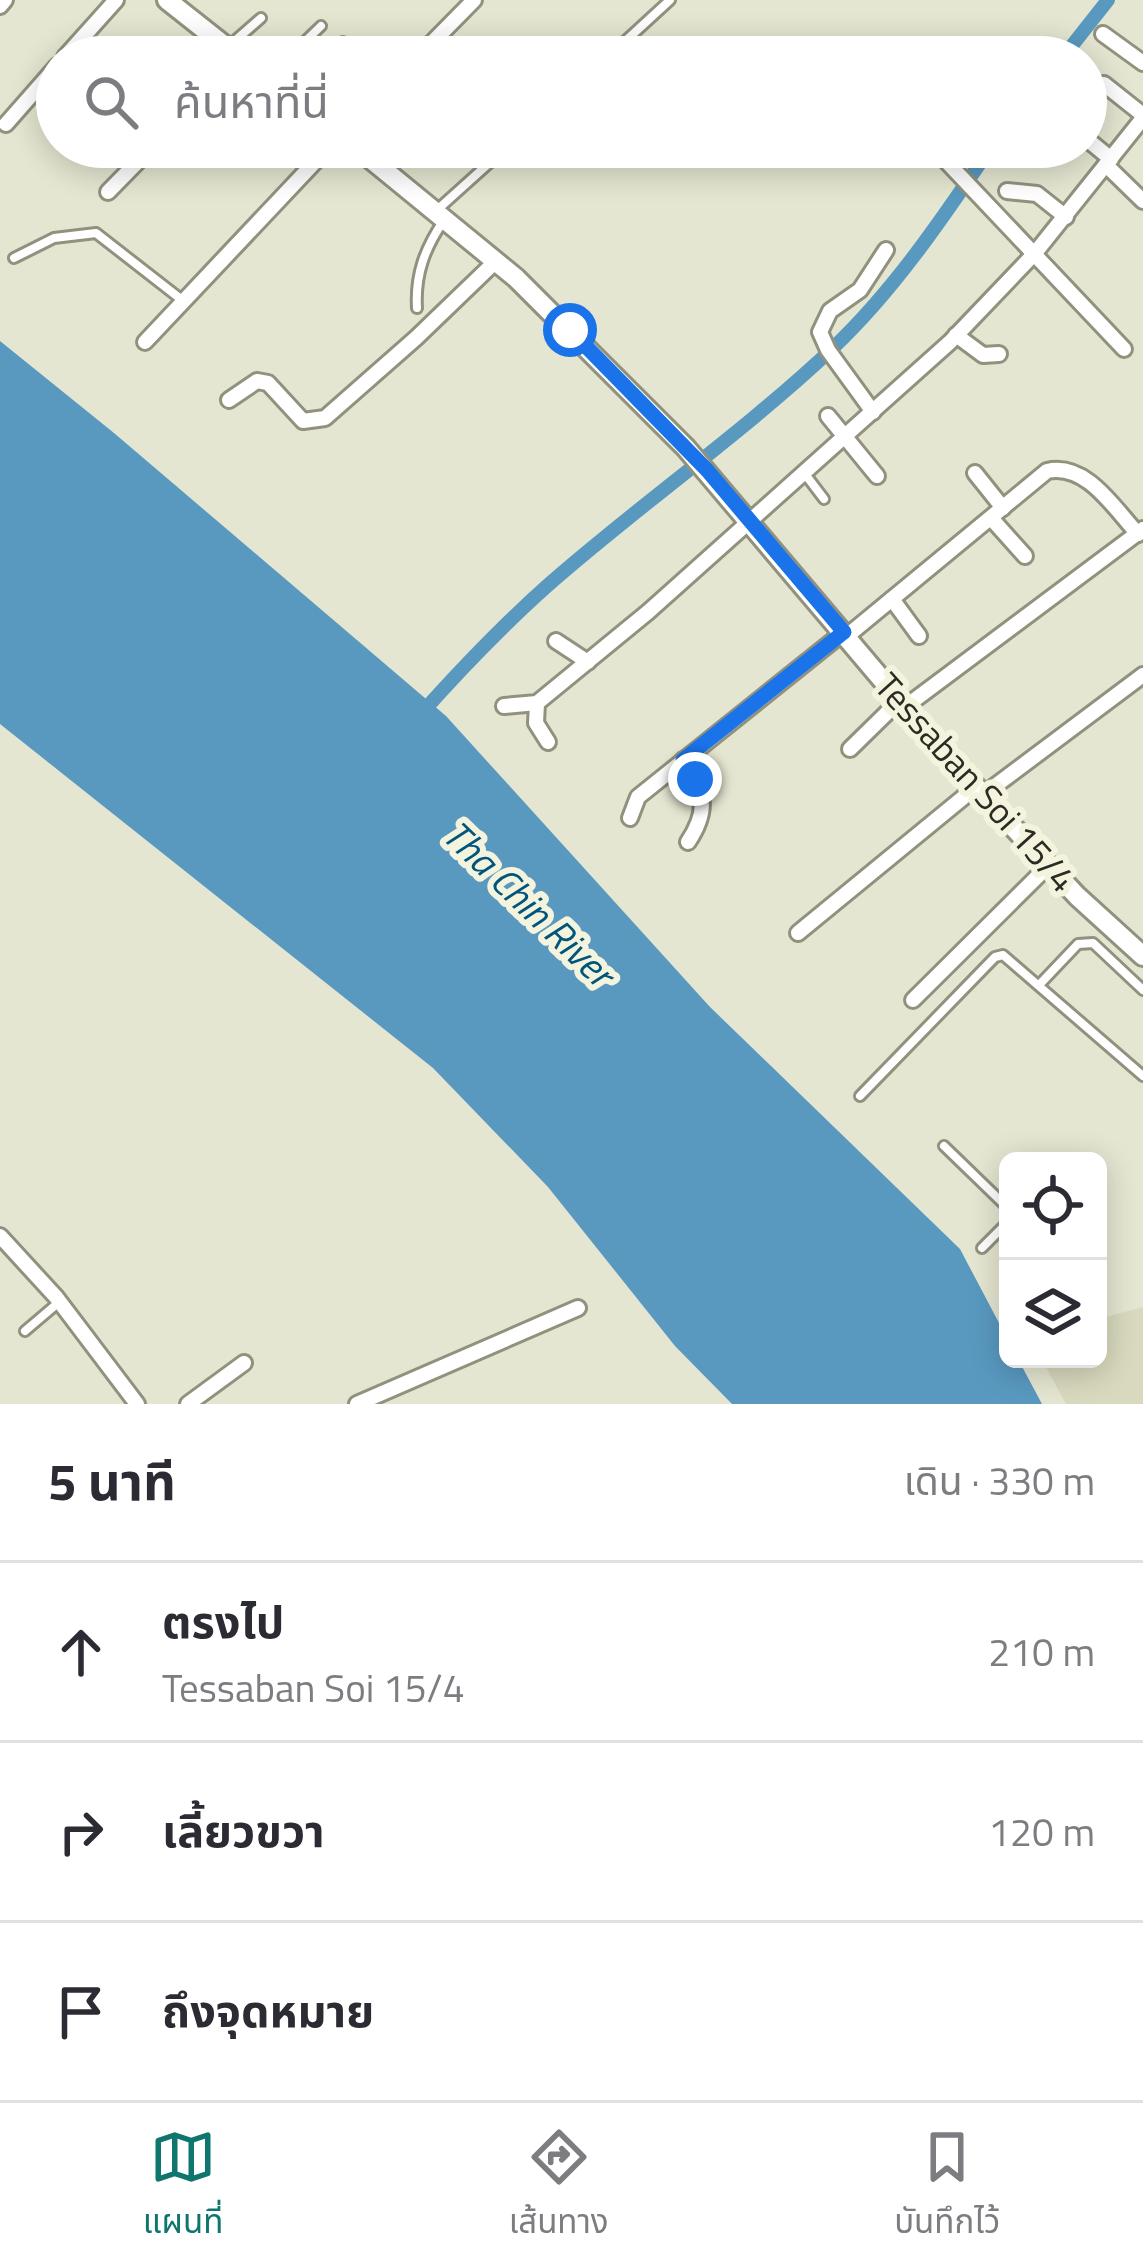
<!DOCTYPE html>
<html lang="th">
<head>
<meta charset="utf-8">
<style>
	:root { --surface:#fff; --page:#f2f2f3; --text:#2b2b33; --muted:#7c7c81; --line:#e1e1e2; --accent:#0f766e }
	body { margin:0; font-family:"Titillium Web","Noto Sans Thai",sans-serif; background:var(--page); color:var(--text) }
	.controls { position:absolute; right:36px; bottom:36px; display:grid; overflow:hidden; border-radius:18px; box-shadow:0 6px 30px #0003 }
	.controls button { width:108px; height:108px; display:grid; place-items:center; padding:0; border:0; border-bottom:3px solid var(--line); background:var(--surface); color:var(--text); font:60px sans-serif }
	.stop { position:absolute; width:36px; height:36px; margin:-27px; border:9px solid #1a73e8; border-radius:50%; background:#fff }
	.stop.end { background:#1a73e8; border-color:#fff; box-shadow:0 3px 12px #0008 }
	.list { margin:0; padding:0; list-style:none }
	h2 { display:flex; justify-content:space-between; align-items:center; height:156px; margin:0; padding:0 48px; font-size:51px }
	h2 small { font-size:39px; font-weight:400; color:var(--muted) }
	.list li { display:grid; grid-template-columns:78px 1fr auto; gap:36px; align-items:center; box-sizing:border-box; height:180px; padding:0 48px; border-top:3px solid var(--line) }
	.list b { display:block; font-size:45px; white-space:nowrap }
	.list p { margin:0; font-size:39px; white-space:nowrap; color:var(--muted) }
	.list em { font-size:39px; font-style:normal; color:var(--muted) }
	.icon { flex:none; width:66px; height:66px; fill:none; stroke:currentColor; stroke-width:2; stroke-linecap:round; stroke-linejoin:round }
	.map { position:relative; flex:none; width:1143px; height:1404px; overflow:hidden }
	.search { position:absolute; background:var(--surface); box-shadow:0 6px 30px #0003; left:36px; right:36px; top:36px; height:132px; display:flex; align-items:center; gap:30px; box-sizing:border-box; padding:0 42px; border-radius:66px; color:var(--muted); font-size:45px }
	.sheet { height:696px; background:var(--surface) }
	nav { display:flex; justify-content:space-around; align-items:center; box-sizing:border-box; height:168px; border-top:3px solid var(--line); background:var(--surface); font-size:33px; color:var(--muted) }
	nav a { display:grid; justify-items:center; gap:6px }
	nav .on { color:var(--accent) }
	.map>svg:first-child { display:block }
</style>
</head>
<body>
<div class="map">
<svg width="1143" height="1404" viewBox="0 0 1143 1404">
	<rect width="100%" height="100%" fill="#e5e6d1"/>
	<path fill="#d9d9be" d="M1143,1307V1404H1066L1046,1367L1053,1359H1098V1319Z"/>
	<path fill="#5999c0" d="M0,341L114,433L446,716L710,1007L960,1249L1008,1340V1359H1018L1042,1404H732L675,1346L548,1187L433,1068L0,724Z"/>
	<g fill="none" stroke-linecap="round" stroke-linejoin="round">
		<g stroke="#5999c0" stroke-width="14">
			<path d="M1063,57L1108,0"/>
			<path d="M419,716C460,670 501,627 547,586C640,504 743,433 834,347C895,289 944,216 991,147"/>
		</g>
		<path stroke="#c0c1ae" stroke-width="14" stroke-dasharray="14 7" stroke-linecap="butt" d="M932,147L947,162"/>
		<g stroke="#91917e" stroke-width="14">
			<g id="service">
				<path d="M230,45L261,18"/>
				<path d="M289,57L321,26"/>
				<path d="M328,57L343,42"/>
				<path d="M608,57L670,0"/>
				<path d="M385,168L408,147"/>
				<path d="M437,210L507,147"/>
				<path d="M14,258L54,238L96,233L182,300"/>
				<path d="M417,308C415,274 425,248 444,220"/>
				<path d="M805,474L824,499"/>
				<path d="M1040,984L1078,944L1093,943L1143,990"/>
				<path d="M860,1096L995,957L1003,955L1143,1076"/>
				<path d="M944,1146L1008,1208"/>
				<path d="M982,1248L1008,1222"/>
				<path d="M25,1331L58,1303"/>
			</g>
		</g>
		<g stroke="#91917e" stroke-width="20">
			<g id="minor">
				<path d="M0,6L5,0"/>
				<path d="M1103,34L1143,63"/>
				<path d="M65,57L116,0"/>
				<path d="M418,57L474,0"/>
				<path d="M1104,84L1143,115"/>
				<path d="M6,124L57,66"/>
				<path d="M1088,140L1111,159"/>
				<path d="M947,162L1124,349"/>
				<path d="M1106,165L1143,201"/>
				<path d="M1007,191L1037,194L1066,217"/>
				<path d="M108,192L152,147"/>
				<path d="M956,335L983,355L999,354"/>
				<path d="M145,342L329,147"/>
				<path d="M229,400L257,381L268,383L303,421L325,418L416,338L496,261"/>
				<path d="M873,412L828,350L820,332L830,311L860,290L886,250"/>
				<path d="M828,416L877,476"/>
				<path d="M975,473L1003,508"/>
				<path d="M991,518L1025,556"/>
				<path d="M892,599L919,636"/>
				<path d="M847,636L1047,471C1086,462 1114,508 1138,534"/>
				<path d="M556,641L588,662"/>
				<path d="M537,703L536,723L548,742"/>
				<path d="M504,706L537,703L648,612L950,342L1035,253L1143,118"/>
				<path d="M905,707L1143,529"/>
				<path d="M850,749L900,700"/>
				<path d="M683,760C704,792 710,809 688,842"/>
				<path d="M983,795L1143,675"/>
				<path d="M630,818L638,797L844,632"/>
				<path d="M798,933L976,787"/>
				<path d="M913,1000L1049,865"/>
				<path d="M0,1236L56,1297L137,1404"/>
				<path d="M188,1404L244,1363"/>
				<path d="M357,1404L578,1308"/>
			</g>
		</g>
		<g stroke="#91917e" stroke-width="24">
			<g id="tertiary">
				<path d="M167,0L239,57"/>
				<path d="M356,147L516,278L686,448L939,747L1077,896L1143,956"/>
			</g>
		</g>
		<use href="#service" stroke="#fff" stroke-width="8"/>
		<use href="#minor" stroke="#fff" stroke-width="14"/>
		<use href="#tertiary" stroke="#fff" stroke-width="18"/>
	</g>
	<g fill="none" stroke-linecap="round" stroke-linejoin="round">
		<path stroke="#1a73e8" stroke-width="15" d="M570,330L707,470L844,632L683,760L695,779"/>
	</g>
	<g text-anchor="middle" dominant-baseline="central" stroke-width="12" stroke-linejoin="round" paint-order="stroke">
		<g font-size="36" fill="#2b2b23" stroke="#f3f3de">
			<text transform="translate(976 782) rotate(48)">Tessaban Soi 15/4</text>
		</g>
		<g font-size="39" font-style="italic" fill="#00557c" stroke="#f3f3de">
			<text transform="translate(529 903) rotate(44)">Tha Chin River</text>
		</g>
	</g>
</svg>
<div class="controls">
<button><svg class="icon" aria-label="locate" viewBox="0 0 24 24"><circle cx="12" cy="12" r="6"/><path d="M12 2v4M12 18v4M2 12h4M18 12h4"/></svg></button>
<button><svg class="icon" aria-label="layers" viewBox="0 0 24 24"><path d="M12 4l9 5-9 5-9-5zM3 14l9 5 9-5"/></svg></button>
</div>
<div class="stop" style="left:570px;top:330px"></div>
<div class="stop end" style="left:695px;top:779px"></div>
<div class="search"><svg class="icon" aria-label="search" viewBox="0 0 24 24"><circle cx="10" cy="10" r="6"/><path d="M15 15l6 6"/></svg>ค้นหาที่นี่</div>
</div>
<section class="sheet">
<h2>5 นาที<small>เดิน · 330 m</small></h2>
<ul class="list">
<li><svg class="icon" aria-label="ahead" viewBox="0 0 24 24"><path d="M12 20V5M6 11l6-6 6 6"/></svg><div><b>ตรงไป</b><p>Tessaban Soi 15/4</p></div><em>210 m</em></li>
<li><svg class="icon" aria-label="right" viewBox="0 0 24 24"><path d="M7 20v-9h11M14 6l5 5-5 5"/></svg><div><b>เลี้ยวขวา</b></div><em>120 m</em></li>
<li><svg class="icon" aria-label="arrive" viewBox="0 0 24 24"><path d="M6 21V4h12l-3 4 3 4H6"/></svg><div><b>ถึงจุดหมาย</b></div></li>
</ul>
</section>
<nav>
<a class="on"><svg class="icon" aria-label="map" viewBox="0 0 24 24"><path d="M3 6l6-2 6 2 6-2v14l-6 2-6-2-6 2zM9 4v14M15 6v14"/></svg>แผนที่</a>
<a><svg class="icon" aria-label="directions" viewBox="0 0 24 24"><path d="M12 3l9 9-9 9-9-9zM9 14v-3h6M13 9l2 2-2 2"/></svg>เส้นทาง</a>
<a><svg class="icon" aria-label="saved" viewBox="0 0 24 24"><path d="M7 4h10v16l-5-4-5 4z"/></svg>บันทึกไว้</a>
</nav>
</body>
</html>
